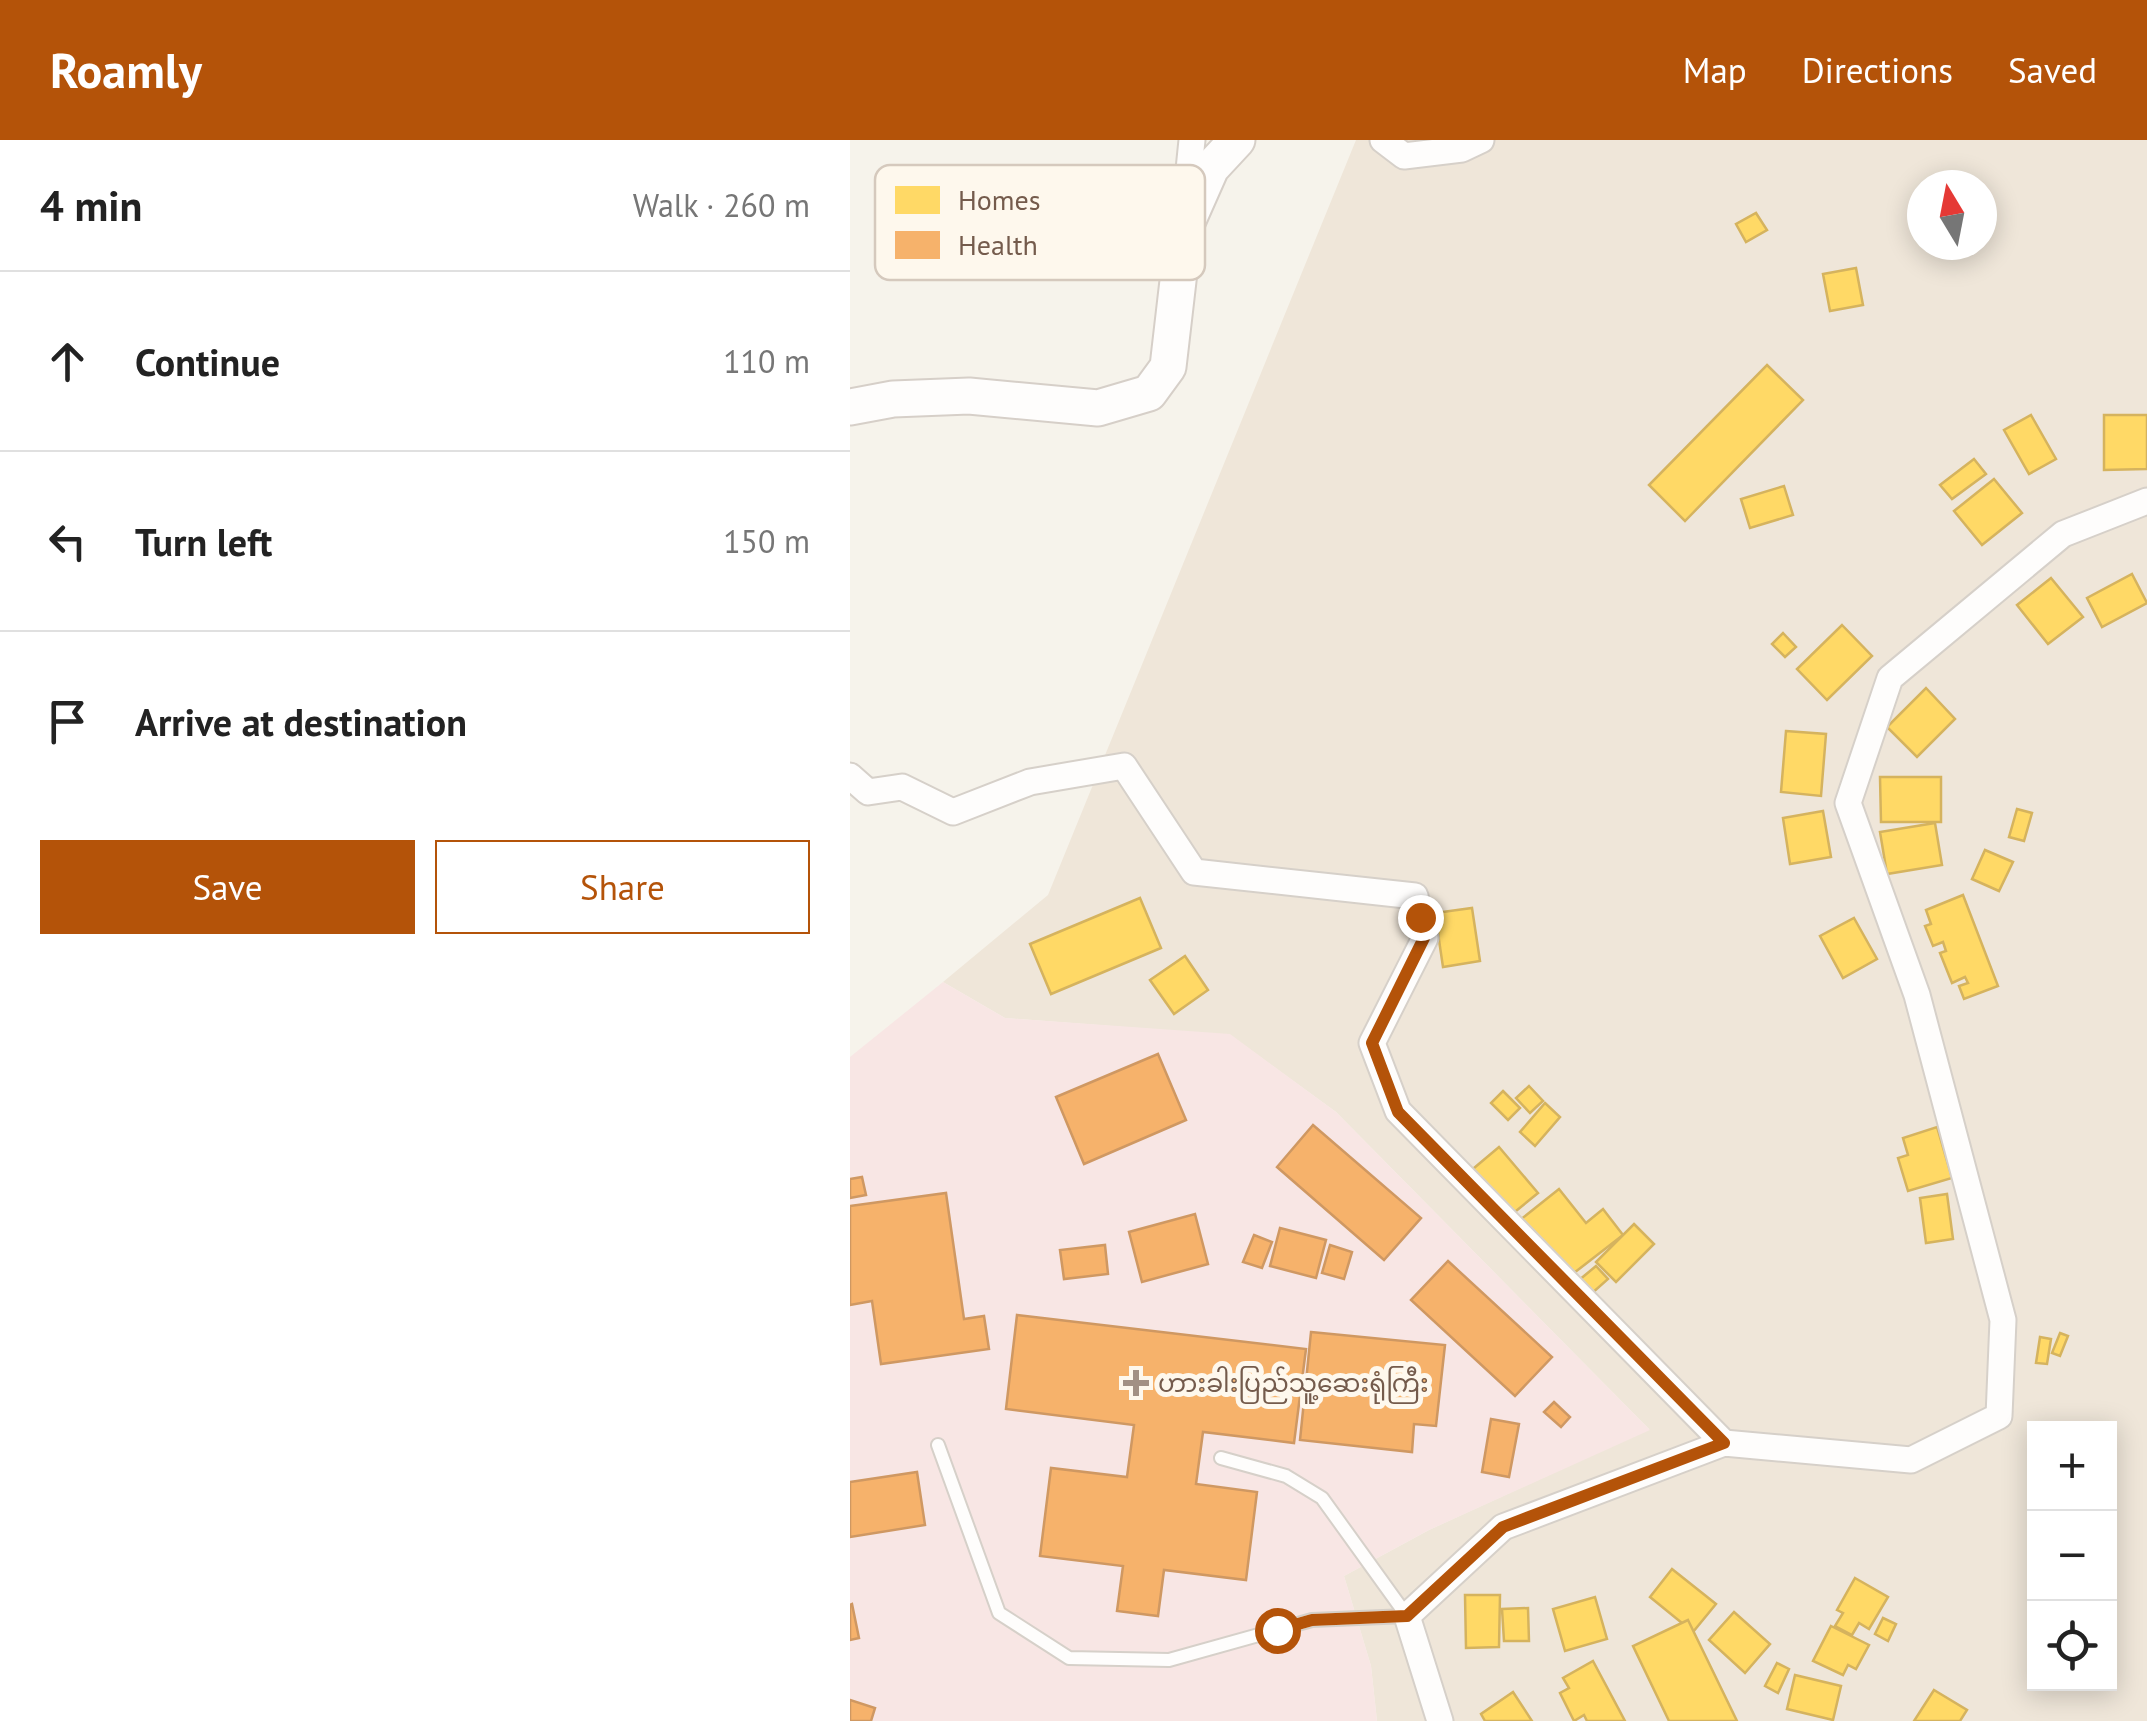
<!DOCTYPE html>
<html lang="en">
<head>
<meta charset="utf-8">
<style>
	:root { --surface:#fff; --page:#f2f2f2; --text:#222; --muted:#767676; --line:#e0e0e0; --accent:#b45309 }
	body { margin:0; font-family:"PT Sans","Noto Sans Myanmar",sans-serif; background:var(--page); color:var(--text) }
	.controls { position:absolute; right:30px; bottom:30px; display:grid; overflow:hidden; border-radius:0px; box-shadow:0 5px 25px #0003 }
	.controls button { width:90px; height:90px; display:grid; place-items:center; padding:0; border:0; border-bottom:2px solid var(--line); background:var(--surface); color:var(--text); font:50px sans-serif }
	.compass { position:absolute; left:1057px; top:30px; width:90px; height:90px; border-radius:50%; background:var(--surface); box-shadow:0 5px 25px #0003; rotate:350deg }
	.stop { position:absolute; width:30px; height:30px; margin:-22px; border:8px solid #b45309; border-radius:50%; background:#fff }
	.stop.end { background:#b45309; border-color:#fff; box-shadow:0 2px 10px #0008 }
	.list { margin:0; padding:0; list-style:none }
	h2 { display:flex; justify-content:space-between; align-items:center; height:130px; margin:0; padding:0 40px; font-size:42px }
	h2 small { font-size:32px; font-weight:400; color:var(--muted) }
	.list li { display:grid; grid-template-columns:65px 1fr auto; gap:30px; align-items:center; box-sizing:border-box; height:180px; padding:0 40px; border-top:2px solid var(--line) }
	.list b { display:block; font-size:38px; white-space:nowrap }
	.list em { font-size:32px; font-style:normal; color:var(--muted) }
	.actions { display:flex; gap:20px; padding:30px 40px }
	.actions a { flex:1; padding:22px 0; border:2px solid var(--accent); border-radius:0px; text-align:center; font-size:35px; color:var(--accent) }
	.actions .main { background:var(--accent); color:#fff }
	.icon { flex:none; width:55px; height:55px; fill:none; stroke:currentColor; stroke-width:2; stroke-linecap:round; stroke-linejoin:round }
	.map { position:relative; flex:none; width:1297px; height:1581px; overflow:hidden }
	header { display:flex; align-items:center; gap:60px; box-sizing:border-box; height:140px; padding:0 50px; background:var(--accent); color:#fff }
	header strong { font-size:48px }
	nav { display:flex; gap:55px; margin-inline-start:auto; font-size:35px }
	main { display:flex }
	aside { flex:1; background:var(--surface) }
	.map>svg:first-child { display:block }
</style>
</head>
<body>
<header>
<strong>Roamly</strong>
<nav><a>Map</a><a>Directions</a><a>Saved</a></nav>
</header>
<main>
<aside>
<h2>4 min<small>Walk · 260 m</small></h2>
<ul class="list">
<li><svg class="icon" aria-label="ahead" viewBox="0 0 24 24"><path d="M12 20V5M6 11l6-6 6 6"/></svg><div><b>Continue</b></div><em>110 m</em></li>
<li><svg class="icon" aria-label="left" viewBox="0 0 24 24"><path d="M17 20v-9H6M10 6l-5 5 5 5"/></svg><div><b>Turn left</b></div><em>150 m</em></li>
<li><svg class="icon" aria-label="arrive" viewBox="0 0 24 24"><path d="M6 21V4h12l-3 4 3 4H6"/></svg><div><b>Arrive at destination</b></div></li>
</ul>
<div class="actions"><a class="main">Save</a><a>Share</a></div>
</aside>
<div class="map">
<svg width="1297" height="1581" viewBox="0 0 1297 1581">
	<rect width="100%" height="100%" fill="#f6f3eb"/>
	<path fill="#efe6d9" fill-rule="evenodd" d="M506,0H1297V1581H527L521,1526L494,1436L579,1390L799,1289L486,972L380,895L155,878L93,842L198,755ZM1072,45H1132V105H1072ZM1184,1288H1260V1544H1184Z"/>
	<path fill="#f8e6e4" d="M93,842L155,878L380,894L486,972L800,1290L579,1390L494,1436L521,1526L527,1581H0V917Z"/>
	<g fill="#ffd966" stroke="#d5b35e" stroke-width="2.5">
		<path d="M906,73L917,90L896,102L886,84Z"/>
		<path d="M1006,128L1013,165L980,171L973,134Z"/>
		<path d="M917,225L953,260L835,381L799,345Z"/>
		<path d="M1181,275L1206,319L1179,334L1154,290Z"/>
		<path d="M1254,275H1297V329L1254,330Z"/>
		<path d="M1124,319L1136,334L1102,359L1090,345Z"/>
		<path d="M1144,339L1172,373L1132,405L1104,371Z"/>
		<path d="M934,346L943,375L900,388L891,359Z"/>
		<path d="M1282,434L1297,463L1252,487L1237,458Z"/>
		<path d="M1201,438L1233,477L1198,504L1167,465Z"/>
		<path d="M992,485L1022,516L977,560L947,529Z"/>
		<path d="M933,493L946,507L935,517L922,504Z"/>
		<path d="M1076,548L1105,579L1067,617L1037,587Z"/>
		<path d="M936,591L976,594L971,656L931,652Z"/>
		<path d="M1030,637H1091V682H1031Z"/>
		<path d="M1167,669L1182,673L1174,701L1159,697Z"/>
		<path d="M973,671L981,717L940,724L933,678Z"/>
		<path d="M1085,683L1092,725L1037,734L1030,692Z"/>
		<path d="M1135,710L1163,722L1149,751L1122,739Z"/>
		<path d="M1113,755L1148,846L1114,859L1109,846L1118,843L1115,837L1102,843L1090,813L1096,811L1093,802L1083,806L1075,786L1081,784L1076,770Z"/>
		<path d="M290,758L311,808L201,854L180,804Z"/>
		<path d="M622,768L630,821L593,827L585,773Z"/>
		<path d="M1004,778L1027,819L993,838L970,796Z"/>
		<path d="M335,816L358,850L324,874L300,840Z"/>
		<path d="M679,946L693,961L680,973L666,958Z"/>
		<path d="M653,951L670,968L658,980L641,963Z"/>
		<path d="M695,963L710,977L685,1006L670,992Z"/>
		<path d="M1087,987L1102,1038L1058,1051L1048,1018L1058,1015L1053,998Z"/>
		<path d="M649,1007L688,1053L650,1084L611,1039Z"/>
		<path d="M709,1049L736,1083L753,1069L773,1095L711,1143L665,1084Z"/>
		<path d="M1097,1054L1103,1099L1076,1103L1070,1058Z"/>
		<path d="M784,1084L804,1104L766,1142L746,1122Z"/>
		<path d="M746,1126L758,1139L740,1155L728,1141Z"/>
		<path d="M1210,1193L1218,1196L1210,1216L1202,1213Z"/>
		<path d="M1190,1197L1201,1199L1197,1224L1186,1223Z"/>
		<path d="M822,1429L866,1464L843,1492L800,1457Z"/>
		<path d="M1005,1438L1038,1457L1019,1489L1009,1483L1002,1495L985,1486L993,1473L987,1470Z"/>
		<path d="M615,1455H650L649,1507L616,1508Z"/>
		<path d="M745,1457L757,1499L715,1511L703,1469Z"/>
		<path d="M678,1468L679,1501H654L652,1469Z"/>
		<path d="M884,1472L920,1504L895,1533L859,1500Z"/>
		<path d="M1033,1478L1046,1484L1038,1501L1025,1494Z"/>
		<path d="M838,1480L887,1581H819L783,1506Z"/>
		<path d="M981,1486L1019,1505L1006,1529L998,1525L993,1535L963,1521Z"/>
		<path d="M743,1521L775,1581H737L734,1575L724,1581L710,1553L719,1548L713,1538Z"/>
		<path d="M927,1523L939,1529L928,1553L915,1546Z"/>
		<path d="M945,1535L991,1546L983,1580L937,1569Z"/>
		<path d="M1084,1550L1117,1570L1110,1581H1064Z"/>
		<path d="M663,1552L682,1581H635L631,1574Z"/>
	</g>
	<g fill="#f6b26b" stroke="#cf9862" stroke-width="2.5">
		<path d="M308,914L336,980L234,1024L206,957Z"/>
		<path d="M463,985L571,1078L534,1120L427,1027Z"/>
		<path d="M12,1037L16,1055L0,1058V1039Z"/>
		<path d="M96,1053L114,1179L134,1176L139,1209L31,1224L22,1161L0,1165V1066Z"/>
		<path d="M345,1074L358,1124L292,1142L279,1092Z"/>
		<path d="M430,1088L476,1100L466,1138L420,1126Z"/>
		<path d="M404,1095L422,1102L412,1128L393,1122Z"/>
		<path d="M255,1105L258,1134L214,1139L210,1110Z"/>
		<path d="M480,1105L502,1112L494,1139L472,1133Z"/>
		<path d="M598,1121L702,1217L665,1256L561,1160Z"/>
		<path d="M167,1175L456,1209L444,1303L353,1292L346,1344L407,1352L396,1440L314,1430L308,1476L267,1471L273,1426L190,1416L201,1328L277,1337L284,1285L156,1269Z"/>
		<path d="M461,1192L595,1205L586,1286L564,1284L562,1312L450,1300Z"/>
		<path d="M704,1262L720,1277L711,1287L694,1272Z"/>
		<path d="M641,1279L669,1284L659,1337L632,1332Z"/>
		<path d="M67,1332L75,1385L0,1397V1342Z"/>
		<path d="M2,1464L9,1498L0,1500V1465Z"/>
		<path d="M0,1560L25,1568L21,1581H0Z"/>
	</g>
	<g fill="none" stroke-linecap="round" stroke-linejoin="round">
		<g stroke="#d6d0c9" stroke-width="16">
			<g id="lane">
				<path d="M88,1305L149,1473L219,1518L319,1520L462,1480L557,1476"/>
				<path d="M371,1318L436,1336L472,1358L557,1476"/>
			</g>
		</g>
		<g stroke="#d6d0c9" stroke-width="29">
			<g id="street">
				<path d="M533,0L554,16L612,9L631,0"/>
				<path d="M335,69L342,0"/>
				<path d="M0,636L18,652L52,647L103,672L180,642L274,626L344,732L565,756L575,798L522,903L548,971L874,1303"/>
				<path d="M590,1581L557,1476L653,1387L874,1303L1061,1320L1149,1276L1153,1180L1067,855L998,663L1040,538L1213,394L1297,361"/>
			</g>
		</g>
		<g stroke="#d6cfc8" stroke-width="39">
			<path id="secondary" d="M0,267L43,259L119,256L248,268L299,253L318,227L334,89L361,28L387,0"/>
		</g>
		<use href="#lane" stroke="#fefdfc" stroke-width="12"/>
		<use href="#street" stroke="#fefdfc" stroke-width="25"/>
		<use href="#secondary" stroke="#fefdfc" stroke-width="35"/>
	</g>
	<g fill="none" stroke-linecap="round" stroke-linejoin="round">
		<path stroke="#b45309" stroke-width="12" d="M427,1490L462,1480L557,1476L653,1387L874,1303L548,972L522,903L574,798L570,777"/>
	</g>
	<path fill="#a29084" stroke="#fef8ed" stroke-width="4" d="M281 1228h10v10h10v10h-10v10h-10v-10h-10v-10h10z"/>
	<g text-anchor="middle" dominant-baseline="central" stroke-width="10" stroke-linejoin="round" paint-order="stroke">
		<g font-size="25" fill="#745b4c" stroke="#fef8ed" text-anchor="start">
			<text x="308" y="1243">ဟားခါးပြည်သူ့ဆေးရုံကြီး</text>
		</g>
	</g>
	<rect x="25" y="25" width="330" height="115" rx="15" fill="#fef8ed" stroke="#d5c9bd" stroke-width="2.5"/>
	<rect x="45" y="46" width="45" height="28" fill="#ffd966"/>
	<rect x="45" y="91" width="45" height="28" fill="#f6b26b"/>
	<g font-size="28" fill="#745b4c">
		<text x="108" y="70">Homes</text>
		<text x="108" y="115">Health</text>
	</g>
</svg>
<div class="controls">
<button>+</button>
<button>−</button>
<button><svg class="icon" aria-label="locate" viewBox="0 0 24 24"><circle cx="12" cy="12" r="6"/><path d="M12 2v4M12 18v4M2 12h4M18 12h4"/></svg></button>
</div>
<svg class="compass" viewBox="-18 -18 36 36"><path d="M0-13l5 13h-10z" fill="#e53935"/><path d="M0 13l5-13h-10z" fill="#767676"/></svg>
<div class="stop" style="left:427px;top:1490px"></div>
<div class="stop end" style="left:570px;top:777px"></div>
</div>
</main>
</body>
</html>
